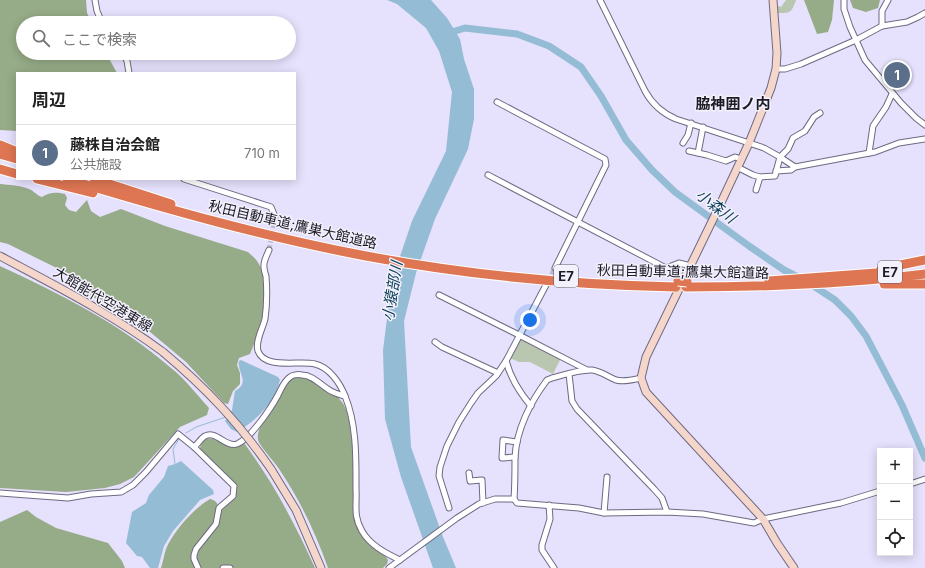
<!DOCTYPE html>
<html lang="ja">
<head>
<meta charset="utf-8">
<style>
	:root { --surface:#fff; --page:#f2f2f2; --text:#222; --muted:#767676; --line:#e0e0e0; --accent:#111827 }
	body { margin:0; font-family:Inter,"Noto Sans JP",sans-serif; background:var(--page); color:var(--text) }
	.controls { position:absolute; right:12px; bottom:12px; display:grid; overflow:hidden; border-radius:0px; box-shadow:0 2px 10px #0003 }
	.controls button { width:36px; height:36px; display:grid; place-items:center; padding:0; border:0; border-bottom:1px solid var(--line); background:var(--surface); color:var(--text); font:20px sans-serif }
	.you { position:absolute; left:530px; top:320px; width:14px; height:14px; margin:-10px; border:3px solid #fff; border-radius:50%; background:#1a73e8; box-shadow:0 0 0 6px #1a73e833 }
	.badge { display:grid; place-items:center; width:26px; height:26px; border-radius:50%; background:var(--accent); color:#fff; font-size:13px; font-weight:700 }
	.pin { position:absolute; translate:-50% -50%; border:2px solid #fff; box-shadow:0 1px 4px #0006 }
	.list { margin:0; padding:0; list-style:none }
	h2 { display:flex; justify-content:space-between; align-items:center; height:52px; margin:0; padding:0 16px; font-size:17px }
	h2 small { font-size:13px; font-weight:400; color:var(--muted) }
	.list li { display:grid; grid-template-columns:26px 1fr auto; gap:12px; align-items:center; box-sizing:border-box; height:56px; padding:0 16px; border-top:1px solid var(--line) }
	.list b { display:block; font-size:15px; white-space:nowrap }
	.list p { margin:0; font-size:13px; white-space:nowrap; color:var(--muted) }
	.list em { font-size:13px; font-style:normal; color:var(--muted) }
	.icon { flex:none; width:22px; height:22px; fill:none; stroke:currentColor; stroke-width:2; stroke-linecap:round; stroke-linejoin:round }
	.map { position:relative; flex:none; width:925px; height:568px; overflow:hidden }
	.search { position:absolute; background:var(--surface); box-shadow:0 2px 10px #0003; left:16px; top:16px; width:280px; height:44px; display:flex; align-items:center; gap:10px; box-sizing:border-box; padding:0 14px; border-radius:22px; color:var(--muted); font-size:15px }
	.panel { position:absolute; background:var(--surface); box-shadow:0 2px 10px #0003; left:16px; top:72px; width:280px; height:108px; border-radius:0px }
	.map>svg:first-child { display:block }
</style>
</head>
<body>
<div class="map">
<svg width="925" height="568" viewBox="0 0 925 568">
	<rect width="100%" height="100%" fill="#e6e1fc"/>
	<g fill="#b9c6b0">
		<path d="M786,0H796C791,14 790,13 776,13V5L781,7Z"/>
		<path d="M520,337L561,358L553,374L530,362H519L510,358Z"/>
	</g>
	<g fill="#96ab87">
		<path d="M0,0H86L87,13L92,23H23V53H106L117,73H17V131L0,130Z"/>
		<path d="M804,0H834L832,20L828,32L817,34Z"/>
		<path d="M850,0H880L878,8L866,12L853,8Z"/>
		<path d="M0,184C9,185 20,185 29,189C34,191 36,195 42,197C50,192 56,192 65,194L67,198L65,205L69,210L76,212L87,200L91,211L100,217L121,209L165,226L248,252C251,255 255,258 257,261C274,287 261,328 250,354L239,358L237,365L240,373V384L233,391L228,404L224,403L186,362L143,326L86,293L73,276L8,244L0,242Z"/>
		<path d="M0,266C60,294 121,324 171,368C185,379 197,395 209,408L207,415L180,427L134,477L120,484L105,488L66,492L0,488Z"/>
		<path d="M302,376C314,380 334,391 342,402C353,415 355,476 355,494C354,506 352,513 357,524C360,533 368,542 375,548C379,553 385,554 388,560L387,564L383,568H328C316,534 301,502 281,472C277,464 260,447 258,440C257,435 259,430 261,425L286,383L292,378Z"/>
		<path d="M206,438L219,440L223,443H244C274,484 294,522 315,568H233L226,565L220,568H200L195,558L196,553L218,525L221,509L234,497L236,491L235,485L200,450C200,444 202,441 206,438Z"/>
		<path d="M210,499C235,505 195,543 192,553C191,559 193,563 195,568H161C163,562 164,555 166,549C173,532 194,508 210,499Z"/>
		<path d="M27,510L36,517L56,528L108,543L122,561L125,568H0V522Z"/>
	</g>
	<g fill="#95bcd5">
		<path d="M387,0H431L447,18L460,39L464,59L474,89V119L468,149L435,219L416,273L404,321L411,447L443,537L456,568H433L401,477L385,419L383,350L392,280L412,221L446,151L452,92L439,51L426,28L397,4Z"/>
		<path d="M241,360L278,377L280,380C275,402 256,421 237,432L231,429L225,421L232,410L235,391C251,382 237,373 239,361Z"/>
		<path d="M181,461L213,490L214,494L200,500L173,531L164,546L158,568H150L142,557L137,556L126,543L132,512L146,503L149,495L164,477L168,466L175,464Z"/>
	</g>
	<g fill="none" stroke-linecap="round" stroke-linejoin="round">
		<g stroke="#95bcd5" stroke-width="1">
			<path d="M186,433L196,427L226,417"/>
			<path d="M175,464L173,449L179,439"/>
		</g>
		<g stroke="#95bcd5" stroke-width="7">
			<path d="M452,32L465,28L517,34L549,46L581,67L601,96L626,140L652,170L675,192L749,246L784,270L800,278"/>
			<path d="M809,283L835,300L851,316L866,336L902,405L925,458"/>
		</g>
		<g stroke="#beb9d1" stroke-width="5" stroke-dasharray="5 2.5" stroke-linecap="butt">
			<path d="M269,250L275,217"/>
			<path d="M548,281L555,268"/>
		</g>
		<g stroke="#6f6982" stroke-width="7">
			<g id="street">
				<path d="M95,0L97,11L102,23"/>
				<path d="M600,0L645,91C652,104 662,113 676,119L764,148L780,157L775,176L760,177L756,190"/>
				<path d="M844,0V9L850,27L865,60L901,103L916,118L925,125"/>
				<path d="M882,26V11L888,0"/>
				<path d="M123,53L127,61L129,73"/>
				<path d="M776,69H785L801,64L856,40L882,26L907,22L918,17L925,13"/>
				<path d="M497,102L605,159L606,165L555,268"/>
				<path d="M820,113L814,117L805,131L793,138L788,149L780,157L795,167L875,152L899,143L925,139"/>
				<path d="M683,143L688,135L691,123"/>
				<path d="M689,151L707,155L726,161L735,157L741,159"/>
				<path d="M698,153L703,127"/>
				<path d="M869,153L873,126L886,107L892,94"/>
				<path d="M737,167L753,175L760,177"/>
				<path d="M776,171L791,170L795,167"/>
				<path d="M488,175L666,268L679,263L691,266"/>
				<path d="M184,179L271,207L275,217"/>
				<path d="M269,250C267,255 263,262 264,267C264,270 265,273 266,276C267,289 267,305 265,319C263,328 255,341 258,351C265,370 300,360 315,364C329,367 340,383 345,396C357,425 356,459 356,489C357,505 353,516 362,531C370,545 385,553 400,560"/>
				<path d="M439,295L519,335L587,370"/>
				<path d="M435,342L442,347L498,373"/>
				<path d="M506,361C511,379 519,392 531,406"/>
				<path d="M569,374L572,401L577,409L654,489L662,498L667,512"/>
				<path d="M641,378C632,380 624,382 616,380C608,377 601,371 592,370C581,369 563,375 552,378L547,380C531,401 516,430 515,458C515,471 515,485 514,499L517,503L579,508L604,513L667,512L703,514L754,523L763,519L841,503L880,491"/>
				<path d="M194,447C198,444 201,438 205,436C216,430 226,448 237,444C251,438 271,408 278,395C281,389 284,381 290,377C292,375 298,374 302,375C314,375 323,388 333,392C337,394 341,395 345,396"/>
				<path d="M515,457L502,458L503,440L517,442"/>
				<path d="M469,473L470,481L482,480L483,503"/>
				<path d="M910,484L925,479"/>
				<path d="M0,493L68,498L91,494L121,492L133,485L146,472L178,434L194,447L234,486L233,496L219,508L216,524L196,549L194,555V559L198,568"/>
				<path d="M549,505L550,519L542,545V550L554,568"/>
				<path d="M449,508L439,476L440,467L447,446L459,422L471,403L478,393L496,376L506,361L546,285"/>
				<path d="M604,513L607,477"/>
				<path d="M223,568H230"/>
				<path d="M389,568L457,518L479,504L495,499H514"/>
			</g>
		</g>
		<g stroke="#6f6982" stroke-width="9">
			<g id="secondary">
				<path d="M773,0L777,53L776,69L771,88L749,143L718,209L646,357L641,378L646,392L763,519L777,543L794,568"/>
				<path d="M0,256C56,286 112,314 163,352"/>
				<path d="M271,469L296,510L321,568"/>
			</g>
		</g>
		<g stroke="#fff" stroke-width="11">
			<g id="highway">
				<path d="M0,145L17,152"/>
				<path d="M0,154L17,159"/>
				<path d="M0,169L17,174"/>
				<path d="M37,179L93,193"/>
				<path d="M67,179C166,209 265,237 366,256C468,275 572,285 676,287"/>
				<path d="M94,179L171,204"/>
				<path d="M881,269L925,260"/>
				<path d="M769,281L890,272"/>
				<path d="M884,284H925"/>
				<path d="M686,287C766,287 845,284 925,274"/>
			</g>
		</g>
		<use href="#street" stroke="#fff" stroke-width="5"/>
		<use href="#secondary" stroke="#f5d6cb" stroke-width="7"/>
		<use href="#highway" stroke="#de7653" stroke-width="9"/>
		<g stroke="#6f6982" stroke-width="9" stroke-linecap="butt">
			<path id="secondary-bridge" d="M163,352C206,388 239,423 271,469"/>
		</g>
		<g stroke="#fff" stroke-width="11" stroke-linecap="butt">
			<path id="highway-bridge" d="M678,281L687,282"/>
		</g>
		<use href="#secondary-bridge" stroke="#f5d6cb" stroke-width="7"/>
		<use href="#highway-bridge" stroke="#de7653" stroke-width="9"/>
	</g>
	<g text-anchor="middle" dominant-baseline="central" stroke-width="3" stroke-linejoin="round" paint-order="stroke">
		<g fill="#f3f1fc" stroke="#5c5a65" stroke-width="1">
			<rect x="878" y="261" width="24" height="22" rx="3"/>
			<rect x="554" y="265" width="24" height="22" rx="3"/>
		</g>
		<g font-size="13" font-weight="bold" fill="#1c1a24">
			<text x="890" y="272">E7</text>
			<text x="566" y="276">E7</text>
		</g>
		<g font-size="14" fill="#1c1a24" stroke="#f3f1fc">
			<text transform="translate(293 224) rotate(13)">秋田自動車道;鷹巣大館道路</text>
			<text transform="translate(683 271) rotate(1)">秋田自動車道;鷹巣大館道路</text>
			<text transform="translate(103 299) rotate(31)">大館能代空港東線</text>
		</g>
		<g font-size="15" font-weight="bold" fill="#1c1a24" stroke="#f3f1fc">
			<text x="733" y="103">脇神囲ノ内</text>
		</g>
		<g font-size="15" font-style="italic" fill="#0a3d57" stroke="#f3f1fc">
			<text transform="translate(716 206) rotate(37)">小森川</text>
			<text transform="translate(392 291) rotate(-81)">小猿部川</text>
		</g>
	</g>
</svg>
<div class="controls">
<button>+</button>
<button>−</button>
<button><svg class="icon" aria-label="locate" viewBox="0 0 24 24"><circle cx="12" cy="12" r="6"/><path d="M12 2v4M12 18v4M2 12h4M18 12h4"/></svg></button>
</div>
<div class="you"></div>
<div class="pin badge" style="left:897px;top:75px;background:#5c6f8a">1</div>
<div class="search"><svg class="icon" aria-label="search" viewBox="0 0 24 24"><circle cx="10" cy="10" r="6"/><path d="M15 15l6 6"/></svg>ここで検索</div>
<section class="panel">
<h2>周辺<small></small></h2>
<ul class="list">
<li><span class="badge" style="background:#5c6f8a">1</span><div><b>藤株自治会館</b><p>公共施設</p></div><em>710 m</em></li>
</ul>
</section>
</div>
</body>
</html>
